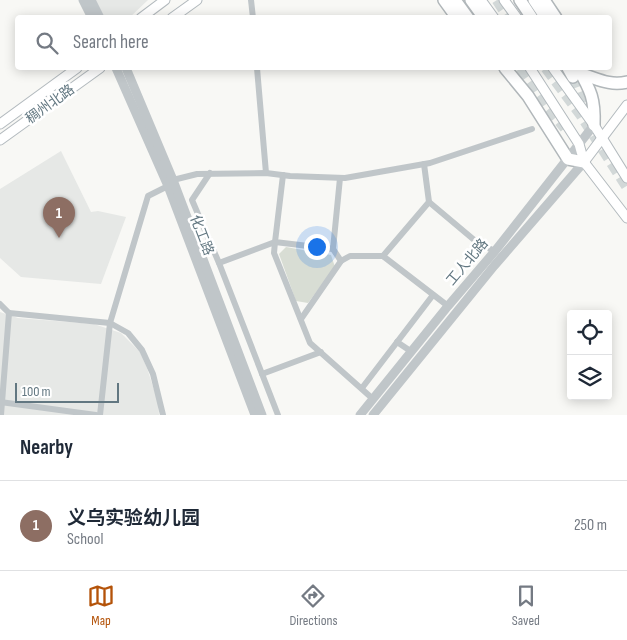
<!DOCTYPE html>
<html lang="en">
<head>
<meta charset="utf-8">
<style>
	:root { --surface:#fff; --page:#f2f2f3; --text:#1f2937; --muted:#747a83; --line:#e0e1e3; --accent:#b45309 }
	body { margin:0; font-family:"Sofia Sans Condensed","Noto Sans SC",sans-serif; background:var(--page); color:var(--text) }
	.controls { position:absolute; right:15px; bottom:15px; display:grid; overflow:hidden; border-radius:5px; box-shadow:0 2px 12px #0003 }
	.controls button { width:45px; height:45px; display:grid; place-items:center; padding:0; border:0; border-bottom:1px solid var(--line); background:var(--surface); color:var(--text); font:25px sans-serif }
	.scale { position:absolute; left:15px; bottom:12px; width:104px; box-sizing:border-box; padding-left:5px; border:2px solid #627781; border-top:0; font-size:14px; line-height:18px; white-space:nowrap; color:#627781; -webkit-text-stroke:4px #fff; paint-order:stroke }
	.you { position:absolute; left:316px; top:246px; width:18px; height:18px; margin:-12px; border:4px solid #fff; border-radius:50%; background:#1a73e8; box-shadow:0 0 0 8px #1a73e833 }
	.badge { display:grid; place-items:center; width:32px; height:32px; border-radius:50%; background:var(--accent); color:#fff; font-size:16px; font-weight:700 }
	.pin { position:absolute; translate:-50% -41px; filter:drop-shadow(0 1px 2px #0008) }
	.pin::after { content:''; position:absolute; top:26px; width:18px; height:15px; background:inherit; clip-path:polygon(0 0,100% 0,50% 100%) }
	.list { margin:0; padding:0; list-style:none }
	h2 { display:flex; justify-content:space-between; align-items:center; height:65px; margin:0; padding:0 20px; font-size:21px }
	h2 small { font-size:16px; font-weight:400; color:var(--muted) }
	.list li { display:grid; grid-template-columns:32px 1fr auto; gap:15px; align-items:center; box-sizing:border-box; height:90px; padding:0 20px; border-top:1px solid var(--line) }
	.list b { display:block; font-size:19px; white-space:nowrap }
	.list p { margin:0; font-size:16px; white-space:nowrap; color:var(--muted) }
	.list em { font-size:16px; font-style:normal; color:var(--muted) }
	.icon { flex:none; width:28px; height:28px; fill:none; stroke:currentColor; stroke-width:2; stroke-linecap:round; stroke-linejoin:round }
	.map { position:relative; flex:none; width:627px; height:415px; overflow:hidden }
	.search { position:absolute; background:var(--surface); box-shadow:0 2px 12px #0003; left:15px; right:15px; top:15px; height:55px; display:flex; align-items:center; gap:12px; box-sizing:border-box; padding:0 18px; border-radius:5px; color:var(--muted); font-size:19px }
	.sheet { height:155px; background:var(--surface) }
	nav { display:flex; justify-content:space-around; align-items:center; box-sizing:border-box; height:70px; border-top:1px solid var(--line); background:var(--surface); font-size:14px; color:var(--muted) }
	nav a { display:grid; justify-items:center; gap:2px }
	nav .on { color:var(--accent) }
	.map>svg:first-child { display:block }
</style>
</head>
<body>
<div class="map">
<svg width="627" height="415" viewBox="0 0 627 415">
	<rect width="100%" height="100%" fill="#f8f8f5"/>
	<g fill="#e6e8e6">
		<path d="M91,0H148L129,18L103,17Z"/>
		<path d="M61,151L91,212L98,211L126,217L101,284L21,277L0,258V189Z"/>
		<path d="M0,312L18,318L94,324L121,333L140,352L147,368L158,402L159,415H0Z"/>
	</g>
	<path fill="#d8ddd4" d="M286,247L331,255L335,267L308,303L296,301L279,254Z"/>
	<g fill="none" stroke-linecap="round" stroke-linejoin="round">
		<g stroke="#d2d8d8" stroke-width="11" stroke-dasharray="11 5.5" stroke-linecap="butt">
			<path d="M497,0L509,18"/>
			<path d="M521,68L546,105L565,128"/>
			<path d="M546,68L581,115L627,187"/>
			<path d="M573,77L587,115"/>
		</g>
		<g stroke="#b3babe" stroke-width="11">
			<g id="secondary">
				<path d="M481,0L494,18"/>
				<path d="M504,0L517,18"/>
				<path d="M141,18L165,0"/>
				<path d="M172,18L197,0"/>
				<path d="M530,68L579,144L584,162L627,218"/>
				<path d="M553,68L594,125L627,178"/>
				<path d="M0,124L77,68"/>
				<path d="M0,140L100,68"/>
				<path d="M584,162L627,105"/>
			</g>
		</g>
		<g stroke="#b1b7ba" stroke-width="14">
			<g id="trunk">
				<path d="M444,0L457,18"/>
				<path d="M455,0L468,18"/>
				<path d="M471,0L484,18"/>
				<path d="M520,0L532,18"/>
				<path d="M534,0L546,18"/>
				<path d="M544,0L556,18"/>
				<path d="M505,68L528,96L568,159L584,162"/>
				<path d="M568,68L573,77"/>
				<path d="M578,68C591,91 595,99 594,125"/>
				<path d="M582,73V74C598,79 610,86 627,82"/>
			</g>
		</g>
		<g stroke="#c0c6c9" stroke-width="6">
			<path d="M251,0L253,18"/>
			<path d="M257,68L266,173"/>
			<path d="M210,173L192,200L219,263L278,415"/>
			<path d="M283,175L275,242L333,249L340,178"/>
			<path d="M429,202L479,244L495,251"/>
			<path d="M383,256L429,202L424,164"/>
			<path d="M341,261L350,256H383L448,306"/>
			<path d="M219,263L275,242L274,253L310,343L373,399"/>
			<path d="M0,304L9,313L1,415"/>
			<path d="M9,313L110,323L128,333L142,350L153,374L163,415"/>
			<path d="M301,319L341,261L333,249"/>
			<path d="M397,342L412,352"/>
			<path d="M262,374L321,352"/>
			<path d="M362,388L433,295"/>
			<path d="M0,402L96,415"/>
			<path d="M100,415L110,323L148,196L168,186L173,180L197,174L266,173L290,176L345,178L430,163L532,129"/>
		</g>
		<g stroke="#c0c6c9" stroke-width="9">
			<path d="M83,0L92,18"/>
			<path d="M91,0L100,18"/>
			<path d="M116,68L168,186L255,415"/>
			<path d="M126,68L173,180L262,415"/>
			<path d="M360,415L448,306L495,251L594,125"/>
			<path d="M373,415L494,266L584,162"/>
		</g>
		<use href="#secondary" stroke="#fff" stroke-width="9"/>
		<use href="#trunk" stroke="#fff" stroke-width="11"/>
	</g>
	<g text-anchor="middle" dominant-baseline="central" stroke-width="5" stroke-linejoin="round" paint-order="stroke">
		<g font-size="14" fill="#627781" stroke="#fff">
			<text transform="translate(50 104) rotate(-36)">稠州北路</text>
			<text transform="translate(202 235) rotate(69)">化工路</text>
			<text transform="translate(467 262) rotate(-50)">工人北路</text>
		</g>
	</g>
</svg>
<div class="controls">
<button><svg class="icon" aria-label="locate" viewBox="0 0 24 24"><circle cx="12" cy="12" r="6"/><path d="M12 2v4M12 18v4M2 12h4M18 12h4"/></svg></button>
<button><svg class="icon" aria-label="layers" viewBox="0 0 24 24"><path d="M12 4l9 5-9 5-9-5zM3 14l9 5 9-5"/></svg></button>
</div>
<div class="scale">100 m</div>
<div class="you"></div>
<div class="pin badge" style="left:59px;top:238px;background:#8d6e63">1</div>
<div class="search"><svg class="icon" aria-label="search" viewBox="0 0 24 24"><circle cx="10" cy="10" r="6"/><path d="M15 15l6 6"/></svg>Search here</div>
</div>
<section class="sheet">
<h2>Nearby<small></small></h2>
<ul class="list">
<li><span class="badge" style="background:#8d6e63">1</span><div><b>义乌实验幼儿园</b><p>School</p></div><em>250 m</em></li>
</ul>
</section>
<nav>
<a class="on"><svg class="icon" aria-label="map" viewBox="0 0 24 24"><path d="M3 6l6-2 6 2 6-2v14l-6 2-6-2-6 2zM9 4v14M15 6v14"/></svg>Map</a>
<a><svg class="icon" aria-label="directions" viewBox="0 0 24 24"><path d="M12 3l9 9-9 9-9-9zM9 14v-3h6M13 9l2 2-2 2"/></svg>Directions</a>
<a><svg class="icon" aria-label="saved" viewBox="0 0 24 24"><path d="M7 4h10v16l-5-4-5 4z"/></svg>Saved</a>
</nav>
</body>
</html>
